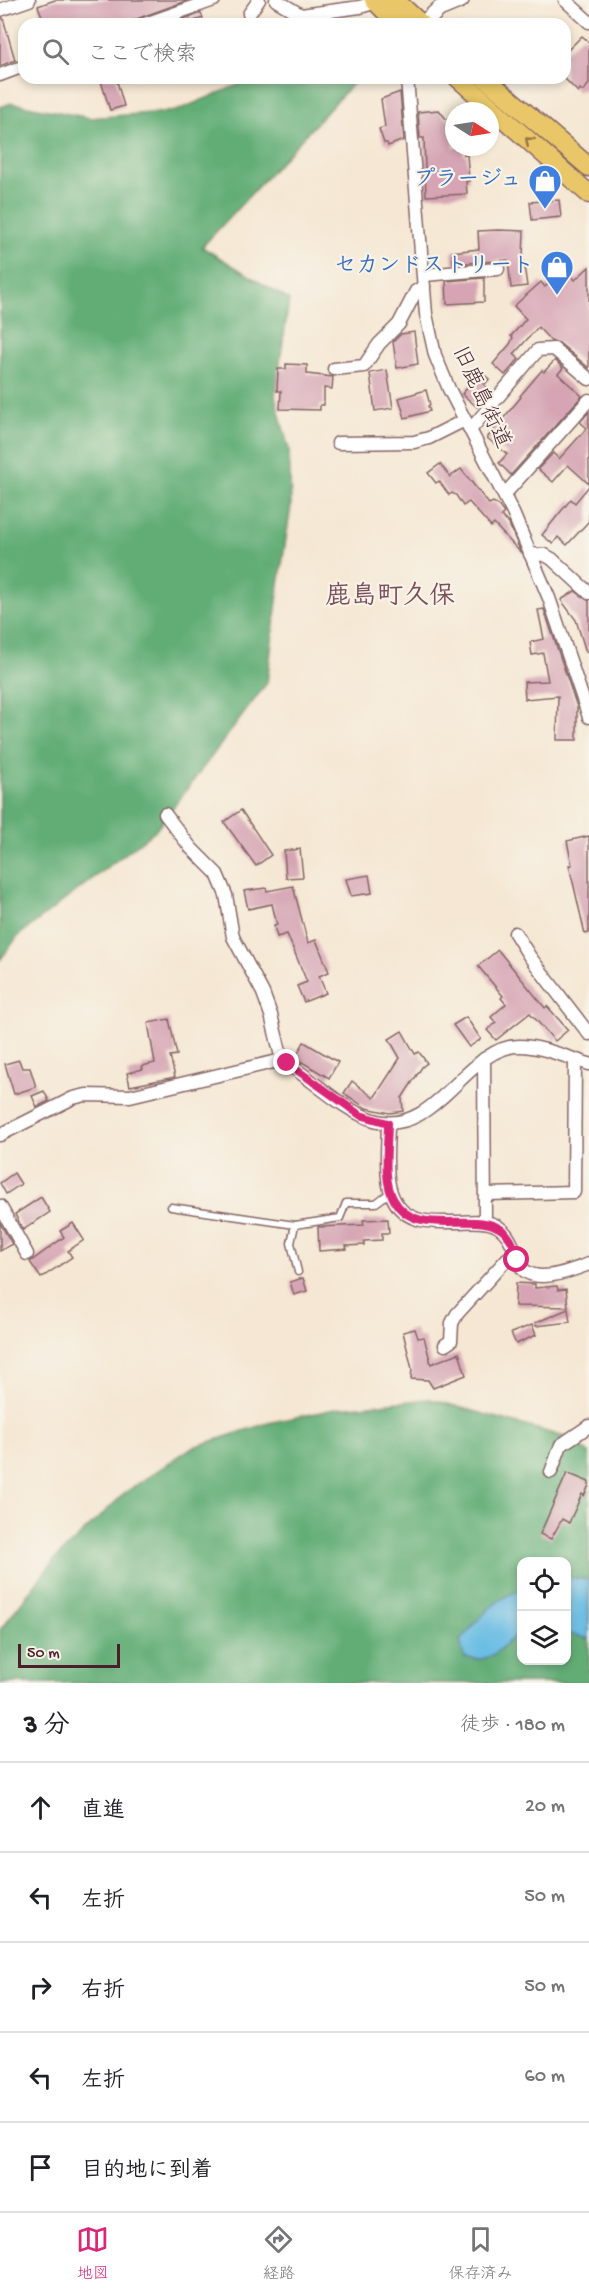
<!DOCTYPE html>
<html lang="ja">
<head>
<meta charset="utf-8">
<style>
	:root { --surface:#fff; --page:#f2f2f2; --text:#202124; --muted:#757577; --line:#e0e0e0; --accent:#db2777 }
	body { margin:0; font-family:"Gochi Hand","Klee One",sans-serif; background:var(--page); color:var(--text) }
	.controls { position:absolute; right:18px; bottom:18px; display:grid; overflow:hidden; border-radius:12px; box-shadow:0 3px 9px #0003 }
	.controls button { width:54px; height:54px; display:grid; place-items:center; padding:0; border:0; border-bottom:2px solid var(--line); background:var(--surface); color:var(--text); font:30px sans-serif }
	.compass { position:absolute; left:445px; top:102px; width:54px; height:54px; border-radius:50%; background:var(--surface); box-shadow:0 3px 9px #0003; rotate:102deg }
	.scale { position:absolute; left:18px; bottom:15px; width:102px; box-sizing:border-box; padding-left:6px; border:3px solid #4a1f2b; border-top:0; font-size:16px; line-height:21px; white-space:nowrap; color:#4a1f2b; -webkit-text-stroke:4px #f7f3e8; paint-order:stroke }
	.stop { position:absolute; width:18px; height:18px; margin:-14px; border:4px solid #db2777; border-radius:50%; background:#fff }
	.stop.end { background:#db2777; border-color:#fff; box-shadow:0 2px 6px #0008 }
	.list { margin:0; padding:0; list-style:none }
	h2 { display:flex; justify-content:space-between; align-items:center; height:78px; margin:0; padding:0 24px; font-size:26px }
	h2 small { font-size:20px; font-weight:400; color:var(--muted) }
	.list li { display:grid; grid-template-columns:39px 1fr auto; gap:18px; align-items:center; box-sizing:border-box; height:90px; padding:0 24px; border-top:2px solid var(--line) }
	.list b { display:block; font-size:22px; white-space:nowrap }
	.list em { font-size:20px; font-style:normal; color:var(--muted) }
	.icon { flex:none; width:33px; height:33px; fill:none; stroke:currentColor; stroke-width:2; stroke-linecap:round; stroke-linejoin:round }
	.map { position:relative; flex:none; width:589px; height:1683px; overflow:hidden }
	.search { position:absolute; background:var(--surface); box-shadow:0 3px 9px #0003; left:18px; right:18px; top:18px; height:66px; display:flex; align-items:center; gap:15px; box-sizing:border-box; padding:0 21px; border-radius:18px; color:var(--muted); font-size:22px }
	.sheet { height:528px; background:var(--surface) }
	nav { display:flex; justify-content:space-around; align-items:center; box-sizing:border-box; height:84px; border-top:2px solid var(--line); background:var(--surface); font-size:16px; color:var(--muted) }
	nav a { display:grid; justify-items:center; gap:3px }
	nav .on { color:var(--accent) }
	.map>svg:first-child { display:block }
</style>
</head>
<body>
<div class="map">
<svg width="589" height="1683" viewBox="0 0 589 1683">
	<rect width="100%" height="100%" fill="#f7f3e8"/>
	<filter id="ink" filterUnits="userSpaceOnUse"><feTurbulence type="fractalNoise" baseFrequency=".0167" numOctaves="2"/><feDisplacementMap in="SourceGraphic" scale="12" xChannelSelector="R" yChannelSelector="G"/><feConvolveMatrix kernelMatrix="1 2 1 2 8 2 1 2 1" color-interpolation-filters="sRGB"/></filter>
	<filter id="wash" filterUnits="userSpaceOnUse"><feTurbulence type="fractalNoise" baseFrequency=".008" numOctaves="4" result="noise"/><feDisplacementMap in="SourceGraphic" scale="24" xChannelSelector="R" yChannelSelector="G"/><feGaussianBlur stdDeviation="1.35" result="paint"/><feColorMatrix in="noise" values="0 0 0 0 0 0 0 0 0 0 0 0 0 0 0 0 0 1.4 0 .05"/><feComposite in="paint" operator="in"/></filter>
	<g filter="url(#wash)">
		<rect width="100%" height="100%" fill="#f5e7d3"/>
		<g fill="#62ad76" stroke="#566650" stroke-width="1.5" fill-rule="evenodd">
			<path d="M254,78H358L202,247L289,300L275,396L289,450L291,506L279,584L267,683L156,830L18,936L0,960V107L12,103L90,118L176,111Z"/>
			<path d="M430,1399L565,1437L589,1453V1683H0V1630L54,1560L126,1492L191,1448L268,1423L340,1408ZM522,1562H566V1660H522Z"/>
		</g>
		<g fill="#67bce3" stroke="#586e87" stroke-width="1.5">
			<path d="M566,1577L589,1580V1639L567,1633Z"/>
			<path d="M521,1590V1633C497,1645 496,1666 464,1657L460,1641C479,1619 493,1599 521,1590Z"/>
		</g>
		<g id="blocks">
			<g fill="#d6a4b4">
				<path d="M55,0H189L122,24H45L38,6Z"/>
				<path d="M201,13L203,18L191,22L190,20L179,23L178,21Z"/>
				<path d="M0,18H3L15,60L0,66Z"/>
				<path d="M582,36L589,42V84L583,91L580,89L578,92L565,79V53Z"/>
				<path d="M100,78H116L124,106L110,110Z"/>
				<path d="M400,92L404,140L388,146L387,143H384L379,129L385,127L381,99Z"/>
				<path d="M439,110L446,119L451,118L454,147H464V155H467L469,181H466L467,194L426,196L424,138H420L418,112Z"/>
				<path d="M559,200L561,217L532,220L530,202Z"/>
				<path d="M499,230L524,231L523,258L527,286L511,288L508,260L453,264L452,252L479,249L478,231Z"/>
				<path d="M589,267V368L559,343L551,341L538,327L514,354L519,359L505,375L493,364L510,344L513,338L511,336L526,319L514,306L541,282L545,287L555,278L559,282L569,273L575,280Z"/>
				<path d="M484,278V302L447,304L446,281Z"/>
				<path d="M414,332L418,364L397,368L393,342L401,334Z"/>
				<path d="M555,360L563,368L558,374L582,396L511,475L499,463L507,454L487,438L521,397L520,396L542,370L544,372Z"/>
				<path d="M286,364L307,365V374L333,377L332,389L324,388V405H320V410L280,409L281,391H277L278,369H286Z"/>
				<path d="M387,370L393,408L375,411L370,373Z"/>
				<path d="M481,372L489,379L484,385L490,391L477,407L462,394Z"/>
				<path d="M426,390L430,405L428,406L430,411L405,418L399,398Z"/>
				<path d="M589,412V484L568,465L553,482L538,469L553,453L559,459L587,428L580,422Z"/>
				<path d="M440,464L450,477L461,469L489,504L493,502L497,504L504,513L501,516L509,524L521,553L494,524L491,527L469,502L463,506L456,495L452,493L449,495L439,481L436,483L428,473Z"/>
				<path d="M589,486V521L567,545L558,537L553,544L542,535L571,499L575,503Z"/>
				<path d="M575,591L589,601V651L586,652L576,620L561,600Z"/>
				<path d="M544,609L577,707V740H557L558,696L525,699L524,682L548,681L543,653L532,655L530,642L544,639L538,610Z"/>
				<path d="M241,810L271,855L256,866L224,822Z"/>
				<path d="M589,836V933L585,934L569,865H572L567,841Z"/>
				<path d="M300,849L303,877L286,878L284,851Z"/>
				<path d="M369,875L372,893L351,896L346,879Z"/>
				<path d="M293,886L308,943L316,940L329,972L319,976L326,993L304,1002L297,986L307,982L287,934L277,937L274,926L277,925L272,904L248,909L244,891L266,888L267,891Z"/>
				<path d="M498,950L545,1008L547,1006L568,1030L555,1041L530,1013L496,1040L487,1030L496,1023L491,1017L506,1004L501,998L503,996L478,966Z"/>
				<path d="M466,1017L481,1039L469,1047L453,1025Z"/>
				<path d="M169,1019L177,1055L170,1056L175,1077L130,1086L127,1073L143,1069L142,1066L155,1063L148,1023Z"/>
				<path d="M402,1031L415,1054L419,1052L427,1063L422,1067L402,1098L403,1111L390,1113L366,1108L344,1093L352,1081L374,1098L400,1058L389,1039Z"/>
				<path d="M304,1042L338,1062L329,1078L295,1058Z"/>
				<path d="M19,1060L22,1068H30L36,1087L14,1094L5,1064Z"/>
				<path d="M44,1091L49,1101L37,1107L32,1096Z"/>
				<path d="M14,1173L21,1184L6,1194L0,1183Z"/>
				<path d="M41,1197L50,1212L23,1230L15,1214Z"/>
				<path d="M388,1219L389,1233H382V1240L364,1241V1245L346,1246L347,1249L319,1251L318,1227L364,1225L363,1220Z"/>
				<path d="M0,1223L12,1244L0,1251Z"/>
				<path d="M73,1223L84,1240L68,1251L72,1257L41,1278L30,1262L64,1237L60,1231Z"/>
				<path d="M303,1278L307,1291L294,1295L290,1282Z"/>
				<path d="M516,1283L535,1284V1288L557,1286L558,1290L566,1289L568,1307L515,1306Z"/>
				<path d="M568,1309L570,1322L536,1326L535,1323Z"/>
				<path d="M532,1325L536,1335L516,1344L511,1333Z"/>
				<path d="M415,1329L418,1338L424,1337L431,1364L459,1353L466,1375L433,1388L428,1380L411,1379L412,1369L403,1332Z"/>
				<path d="M567,1473L589,1482V1485L584,1496L582,1494L569,1523L562,1519L551,1539L540,1534Z"/>
			</g>
		</g>
	</g>
	<g filter="url(#ink)">
		<use href="#blocks" fill-opacity="0" stroke="#866566" stroke-width="1.5"/>
		<g fill="none" stroke-linecap="round" stroke-linejoin="round">
			<g stroke="#866566" stroke-width="9">
				<g id="service">
					<path d="M171,1207L295,1225L340,1218L346,1203H376L388,1194"/>
					<path d="M295,1225L291,1243L298,1272"/>
				</g>
			</g>
			<g stroke="#866566" stroke-width="15">
				<g id="minor">
					<path d="M276,0L301,15L360,7L376,2"/>
					<path d="M565,0L589,22"/>
					<path d="M0,10L29,0"/>
					<path d="M249,14L259,0"/>
					<path d="M145,24L214,0"/>
					<path d="M0,75L24,66"/>
					<path d="M407,78L426,314L435,355L449,389L513,513L549,598L589,717"/>
					<path d="M424,275L498,269"/>
					<path d="M334,369L364,366L379,344L399,324L416,291L424,286"/>
					<path d="M470,430L538,350L554,349L589,379"/>
					<path d="M338,443L414,442L429,438L465,420"/>
					<path d="M504,495L589,400"/>
					<path d="M530,554L545,555L552,559L589,593"/>
					<path d="M165,814L191,848L217,874L226,895L233,937L263,993L271,1015L282,1060C310,1077 343,1111 374,1120C435,1139 466,1047 518,1046C539,1045 569,1058 589,1064"/>
					<path d="M515,933L530,957L589,1034"/>
					<path d="M484,1059L485,1222"/>
					<path d="M388,1123C388,1155 378,1207 417,1219C429,1223 442,1222 454,1222C466,1222 483,1219 495,1225C508,1231 513,1245 517,1258C525,1290 570,1271 589,1264"/>
					<path d="M0,1135L73,1098L86,1095L130,1096L282,1060"/>
					<path d="M486,1194L574,1192L575,1060"/>
					<path d="M0,1206L27,1254"/>
					<path d="M445,1345L451,1341L452,1323L457,1314L507,1259L516,1253"/>
					<path d="M551,1472L561,1445L589,1426"/>
				</g>
			</g>
			<g stroke="#866566" stroke-width="18">
				<path id="tertiary" d="M423,24L439,9L461,0"/>
			</g>
			<g stroke="#866566" stroke-width="21">
				<g id="primary">
					<path d="M374,0L398,24"/>
					<path d="M395,0L421,24"/>
					<path d="M458,78L589,194"/>
					<path d="M485,78L589,167"/>
				</g>
			</g>
			<use href="#service" stroke="#fff" stroke-width="6"/>
			<use href="#minor" stroke="#fff" stroke-width="12"/>
			<use href="#tertiary" stroke="#fff" stroke-width="15"/>
			<use href="#primary" stroke="#e9c769" stroke-width="18"/>
		</g>
		<defs><path id="oneway-chevron" d="M-2-3.5L2.5 0L-2 3.5" fill="none" stroke-width="1.6" stroke-linecap="round" stroke-linejoin="round" transform="scale(1.5)"/></defs>
		<use stroke="#9a734a" href="#oneway-chevron" transform="translate(529 141) rotate(-139)"/>
	</g>
	<g fill="none" stroke-linecap="round" stroke-linejoin="round" filter="url(#ink)">
		<path stroke="#db2777" stroke-width="8" d="M287,1063L360,1115L388,1123C388,1146 382,1180 394,1200C421,1250 508,1188 517,1260"/>
	</g>
	<defs>
		<g id="shop-pin" transform="scale(1.725)"><path d="M0 17L-7.5 6A9.5 9.5 0 1 1 7.5 6Z" fill="#3f7fe0" stroke="#f7f3e8"/><path d="M-5-2.5h2.3a2.7 3.5 0 0 1 5.4 0H5L5.5 6h-11ZM-1.5-2.5h3a1.5 2.3 0 0 0-3 0Z" fill="#fff"/></g>
	</defs>
	<g fill-rule="evenodd">
		<use href="#shop-pin" x="545" y="181"/>
		<use href="#shop-pin" x="557" y="267"/>
	</g>
	<g text-anchor="middle" dominant-baseline="central" stroke-width="4.5" stroke-linejoin="round" paint-order="stroke">
		<g font-size="22" font-weight="bold" fill="#366cbe" stroke="#f7f3e8" text-anchor="end">
			<text x="522" y="181">プラージュ</text>
			<text x="534" y="267">セカンドストリート</text>
		</g>
		<g font-size="22" fill="#4a1f2b" stroke="#f7f3e8">
			<text transform="translate(480 398) rotate(65)">旧鹿島街道</text>
		</g>
		<g font-size="26" font-weight="bold" fill="#7b4e5b" stroke="#f7f3e8">
			<text x="390" y="598">鹿島町久保</text>
		</g>
	</g>
</svg>
<div class="controls">
<button><svg class="icon" aria-label="locate" viewBox="0 0 24 24"><circle cx="12" cy="12" r="6"/><path d="M12 2v4M12 18v4M2 12h4M18 12h4"/></svg></button>
<button><svg class="icon" aria-label="layers" viewBox="0 0 24 24"><path d="M12 4l9 5-9 5-9-5zM3 14l9 5 9-5"/></svg></button>
</div>
<svg class="compass" viewBox="-18 -18 36 36"><path d="M0-13l5 13h-10z" fill="#e53935"/><path d="M0 13l5-13h-10z" fill="#757577"/></svg>
<div class="scale">50 m</div>
<div class="stop" style="left:517px;top:1260px"></div>
<div class="stop end" style="left:287px;top:1063px"></div>
<div class="search"><svg class="icon" aria-label="search" viewBox="0 0 24 24"><circle cx="10" cy="10" r="6"/><path d="M15 15l6 6"/></svg>ここで検索</div>
</div>
<section class="sheet">
<h2>3 分<small>徒歩 · 180 m</small></h2>
<ul class="list">
<li><svg class="icon" aria-label="ahead" viewBox="0 0 24 24"><path d="M12 20V5M6 11l6-6 6 6"/></svg><div><b>直進</b></div><em>20 m</em></li>
<li><svg class="icon" aria-label="left" viewBox="0 0 24 24"><path d="M17 20v-9H6M10 6l-5 5 5 5"/></svg><div><b>左折</b></div><em>50 m</em></li>
<li><svg class="icon" aria-label="right" viewBox="0 0 24 24"><path d="M7 20v-9h11M14 6l5 5-5 5"/></svg><div><b>右折</b></div><em>50 m</em></li>
<li><svg class="icon" aria-label="left" viewBox="0 0 24 24"><path d="M17 20v-9H6M10 6l-5 5 5 5"/></svg><div><b>左折</b></div><em>60 m</em></li>
<li><svg class="icon" aria-label="arrive" viewBox="0 0 24 24"><path d="M6 21V4h12l-3 4 3 4H6"/></svg><div><b>目的地に到着</b></div></li>
</ul>
</section>
<nav>
<a class="on"><svg class="icon" aria-label="map" viewBox="0 0 24 24"><path d="M3 6l6-2 6 2 6-2v14l-6 2-6-2-6 2zM9 4v14M15 6v14"/></svg>地図</a>
<a><svg class="icon" aria-label="directions" viewBox="0 0 24 24"><path d="M12 3l9 9-9 9-9-9zM9 14v-3h6M13 9l2 2-2 2"/></svg>経路</a>
<a><svg class="icon" aria-label="saved" viewBox="0 0 24 24"><path d="M7 4h10v16l-5-4-5 4z"/></svg>保存済み</a>
</nav>
</body>
</html>
